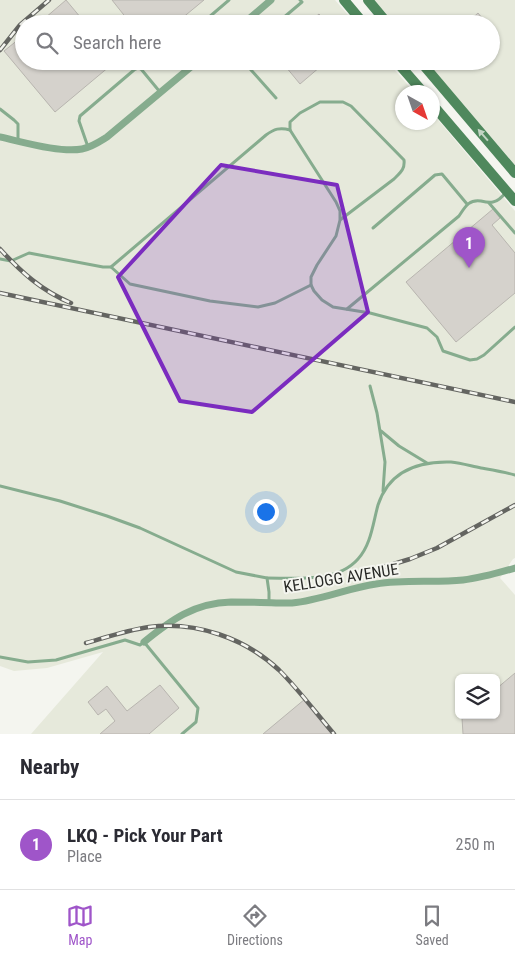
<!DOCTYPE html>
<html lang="en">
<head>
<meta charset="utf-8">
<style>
	:root { --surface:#fff; --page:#f7f7f7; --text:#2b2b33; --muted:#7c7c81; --line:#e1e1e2; --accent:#9f55c9 }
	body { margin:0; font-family:"Roboto Condensed",sans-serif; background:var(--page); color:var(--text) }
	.controls { position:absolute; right:15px; bottom:15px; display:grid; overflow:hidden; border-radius:8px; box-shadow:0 1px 4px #0004 }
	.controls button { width:45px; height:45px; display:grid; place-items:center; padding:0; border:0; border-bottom:1px solid var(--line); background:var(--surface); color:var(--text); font:25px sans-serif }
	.compass { position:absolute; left:395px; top:85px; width:45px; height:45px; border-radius:50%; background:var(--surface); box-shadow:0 1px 4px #0004; rotate:140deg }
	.you { position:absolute; left:265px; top:511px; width:18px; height:18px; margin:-12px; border:4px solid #fff; border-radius:50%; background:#1a73e8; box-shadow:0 0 0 8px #1a73e833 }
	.badge { display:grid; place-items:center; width:32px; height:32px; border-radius:50%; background:var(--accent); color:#fff; font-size:16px; font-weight:700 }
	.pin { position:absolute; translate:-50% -41px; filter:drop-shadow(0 1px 2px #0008) }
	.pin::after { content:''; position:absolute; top:26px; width:18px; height:15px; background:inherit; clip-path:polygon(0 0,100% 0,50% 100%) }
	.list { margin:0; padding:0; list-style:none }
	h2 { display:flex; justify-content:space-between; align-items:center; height:65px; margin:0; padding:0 20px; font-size:21px }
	h2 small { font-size:16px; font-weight:400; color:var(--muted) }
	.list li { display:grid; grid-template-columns:32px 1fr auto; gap:15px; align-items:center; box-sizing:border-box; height:90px; padding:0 20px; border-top:1px solid var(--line) }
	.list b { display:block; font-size:19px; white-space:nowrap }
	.list p { margin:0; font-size:16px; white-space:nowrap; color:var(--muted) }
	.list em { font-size:16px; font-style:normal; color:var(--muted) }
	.icon { flex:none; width:28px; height:28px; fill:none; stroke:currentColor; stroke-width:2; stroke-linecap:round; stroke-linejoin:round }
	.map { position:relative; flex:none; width:515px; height:734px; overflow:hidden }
	.search { position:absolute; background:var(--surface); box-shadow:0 1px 4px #0004; left:15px; right:15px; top:15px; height:55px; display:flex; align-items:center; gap:12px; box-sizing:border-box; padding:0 18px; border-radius:28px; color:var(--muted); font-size:19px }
	.sheet { height:155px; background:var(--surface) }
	nav { display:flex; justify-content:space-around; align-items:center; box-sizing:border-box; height:70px; border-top:1px solid var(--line); background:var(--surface); font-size:14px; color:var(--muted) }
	nav a { display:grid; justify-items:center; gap:2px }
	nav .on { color:var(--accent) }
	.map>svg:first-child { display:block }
</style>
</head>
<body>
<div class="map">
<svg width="515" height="734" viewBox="0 0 515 734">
	<rect width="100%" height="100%" fill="#f4f5ef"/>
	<g fill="#e6e9db" fill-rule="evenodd">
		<path d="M0,0H335L356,24H24V61H387L414,92H402V122H432L433,114L515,211V558L513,559L500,578L515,595V734H31L103,652L47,668L14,671L0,666ZM459,678H496V715H459Z"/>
		<path d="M374,0H515V165L426,61H491V24H395Z"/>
	</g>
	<g fill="#d5d2cc" stroke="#b8b5af">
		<path d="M66,0L86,24H38Z"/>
		<path d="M112,0H204L175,24H131Z"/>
		<path d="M478,13L487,24H466Z"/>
		<path d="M319,14L328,24H307Z"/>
		<path d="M24,35V61H116L55,112L4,51Z"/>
		<path d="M281,61H331L328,63L327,61L300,84Z"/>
		<path d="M493,209L500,218L492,225L515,253V293L456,342L406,282Z"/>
		<path d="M515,673V734H463L462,718L465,715H496V689Z"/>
		<path d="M160,685L179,708L149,734H100L115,721L106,709L98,715L88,702L107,686L127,711Z"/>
		<path d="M305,699L334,734H263Z"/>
	</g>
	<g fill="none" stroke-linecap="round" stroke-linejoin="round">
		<g stroke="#86ac8e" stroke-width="3">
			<path d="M201,24L229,0"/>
			<path d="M276,24L302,2L300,0"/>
			<path d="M243,61L276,98"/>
			<path d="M0,109L14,120L18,124V140"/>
			<path d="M88,147L79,121L80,116L134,70L138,68L141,69L160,92"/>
			<path d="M489,203L515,233"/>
			<path d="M340,220L394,179C401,172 405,169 404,160L351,106L343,102H320L300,113L290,122V130L336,202L340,211V220L336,236L317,265L311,277V285L314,291L322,300L333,307L370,313L427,328L437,337L443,351L470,360L477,359L484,355L515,327"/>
			<path d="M373,228L435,175L442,174L467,204"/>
			<path d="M0,259L11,261L29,253L103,267H111L266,135C274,129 280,127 290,130"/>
			<path d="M111,267L130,284L210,301L258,307L275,303L311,285"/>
			<path d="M347,309L459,216C465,207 469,199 481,201C485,202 489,203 493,202C499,201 503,196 506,192"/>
			<path d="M370,386L377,413L385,462L383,491"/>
			<path d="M381,431L399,446L427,463"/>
			<path d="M0,486L60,501L107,516L140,528L236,572L267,578L269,592V602"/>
			<path d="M267,578C296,578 337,583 358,559C371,545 373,523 378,505C389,471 418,461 451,462C461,463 471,466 481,468C492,470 504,472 515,475"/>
			<path d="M0,657L28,662L56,660L125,640L140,645L144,642L198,708L196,722L182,734"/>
		</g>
		<g stroke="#86ac8e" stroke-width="7">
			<path d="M243,24L271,0"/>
			<path d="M0,137C23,142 60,153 82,149C92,147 99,142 107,137L198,61"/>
			<path d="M144,642C171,620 194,603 231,602C246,602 261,602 276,603C281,603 287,603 292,603C321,600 348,588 376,584C405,579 435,583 463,580C481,578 498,573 515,568"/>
		</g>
		<g stroke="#4f885d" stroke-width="10">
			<path d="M344,0L364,24"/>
			<path d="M368,0L388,24"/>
			<path d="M396,61L423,92"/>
			<path d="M420,61L515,173"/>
			<path d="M432,104L515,201"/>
		</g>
		<g stroke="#646561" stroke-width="4.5">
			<g id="rail">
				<path d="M0,50L20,25L49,0"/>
				<path d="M0,249C21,272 42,291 71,303"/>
				<path d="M0,293L515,402"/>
				<path d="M364,573L410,559L437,548L515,505"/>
				<path d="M86,643C107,637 128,630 149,627C196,621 245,638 279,670C299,690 316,713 334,734"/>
			</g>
		</g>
		<use href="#rail" stroke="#f4f5ef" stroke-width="2.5" stroke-dasharray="8" stroke-linecap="butt"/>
	</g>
	<defs><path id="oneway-solid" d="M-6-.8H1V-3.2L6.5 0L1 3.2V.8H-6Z" transform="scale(1.25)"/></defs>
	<use fill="#c2d4c3" href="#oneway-solid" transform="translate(483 135) rotate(-131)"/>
	<path fill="#7b2cbf" fill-opacity="0.2" stroke="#7b2cbf" stroke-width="4" stroke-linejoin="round" d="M221,165L337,185L368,312L252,412L180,401L118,277Z"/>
	<g text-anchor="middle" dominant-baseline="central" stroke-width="4" stroke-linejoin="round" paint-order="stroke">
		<g font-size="16" fill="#282926" stroke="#f4f5ef">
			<text transform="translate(341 578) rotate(-9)">KELLOGG AVENUE</text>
		</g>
	</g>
</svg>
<div class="controls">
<button><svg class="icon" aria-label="layers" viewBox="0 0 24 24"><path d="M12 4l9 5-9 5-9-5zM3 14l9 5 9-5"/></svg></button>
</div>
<svg class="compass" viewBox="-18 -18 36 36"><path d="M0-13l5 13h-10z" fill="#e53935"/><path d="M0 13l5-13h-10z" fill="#7c7c81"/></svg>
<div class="you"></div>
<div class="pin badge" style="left:469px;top:268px">1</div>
<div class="search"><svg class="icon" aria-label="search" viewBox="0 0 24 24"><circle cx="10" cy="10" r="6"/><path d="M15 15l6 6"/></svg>Search here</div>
</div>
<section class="sheet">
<h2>Nearby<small></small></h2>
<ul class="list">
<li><span class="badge">1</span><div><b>LKQ - Pick Your Part</b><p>Place</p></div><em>250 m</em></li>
</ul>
</section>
<nav>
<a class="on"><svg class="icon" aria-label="map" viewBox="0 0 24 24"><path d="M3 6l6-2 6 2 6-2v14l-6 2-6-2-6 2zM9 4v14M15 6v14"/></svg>Map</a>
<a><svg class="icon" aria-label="directions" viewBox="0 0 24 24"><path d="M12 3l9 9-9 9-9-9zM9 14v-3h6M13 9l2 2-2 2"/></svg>Directions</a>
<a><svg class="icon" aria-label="saved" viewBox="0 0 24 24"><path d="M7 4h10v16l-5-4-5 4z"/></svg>Saved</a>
</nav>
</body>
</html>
